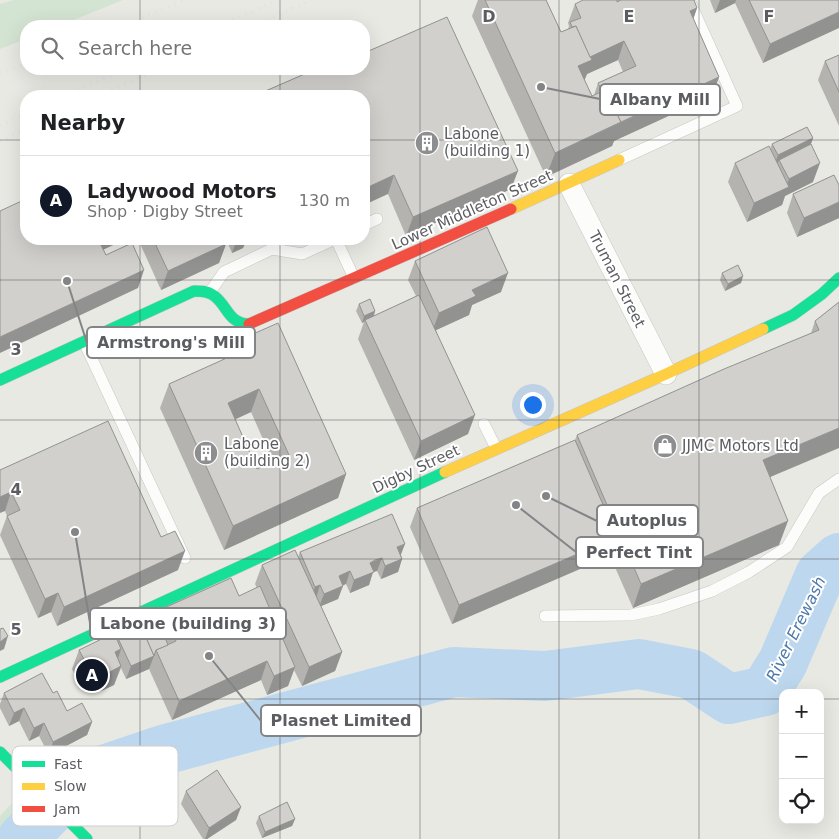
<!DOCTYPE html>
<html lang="en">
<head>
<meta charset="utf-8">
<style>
	:root { --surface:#fff; --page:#f6f6f6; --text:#202124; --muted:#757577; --line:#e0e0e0; --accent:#111827 }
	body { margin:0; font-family:"DejaVu Sans",sans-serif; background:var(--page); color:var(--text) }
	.controls { position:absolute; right:15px; bottom:15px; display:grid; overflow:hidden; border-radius:10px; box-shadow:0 5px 20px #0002 }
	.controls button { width:45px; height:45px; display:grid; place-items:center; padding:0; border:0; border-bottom:1px solid var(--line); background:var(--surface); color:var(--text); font:25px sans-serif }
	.you { position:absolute; left:532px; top:404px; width:18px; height:18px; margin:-12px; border:4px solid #fff; border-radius:50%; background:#1a73e8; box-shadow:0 0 0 8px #1a73e833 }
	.badge { display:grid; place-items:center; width:32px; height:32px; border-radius:50%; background:var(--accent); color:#fff; font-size:16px; font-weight:700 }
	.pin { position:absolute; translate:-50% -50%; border:2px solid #fff; box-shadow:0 1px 5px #0006 }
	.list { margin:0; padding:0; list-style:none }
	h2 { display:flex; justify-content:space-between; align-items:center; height:65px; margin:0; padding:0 20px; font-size:21px }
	h2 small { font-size:16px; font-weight:400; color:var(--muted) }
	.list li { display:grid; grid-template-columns:32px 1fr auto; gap:15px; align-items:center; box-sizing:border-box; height:90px; padding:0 20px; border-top:1px solid var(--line) }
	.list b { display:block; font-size:19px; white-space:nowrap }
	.list p { margin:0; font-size:16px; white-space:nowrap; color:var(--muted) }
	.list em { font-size:16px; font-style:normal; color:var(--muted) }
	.icon { flex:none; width:28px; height:28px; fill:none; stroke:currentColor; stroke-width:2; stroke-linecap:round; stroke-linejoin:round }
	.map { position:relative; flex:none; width:839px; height:839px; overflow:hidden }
	.search { position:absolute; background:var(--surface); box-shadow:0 5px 20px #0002; left:20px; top:20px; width:350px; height:55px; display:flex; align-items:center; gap:12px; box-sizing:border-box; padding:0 18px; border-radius:20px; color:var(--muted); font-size:19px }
	.panel { position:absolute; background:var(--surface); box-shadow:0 5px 20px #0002; left:20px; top:90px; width:350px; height:155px; border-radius:20px }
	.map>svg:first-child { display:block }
</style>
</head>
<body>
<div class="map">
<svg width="839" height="839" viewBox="0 0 839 839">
	<rect width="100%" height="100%" fill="#e9e9e4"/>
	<g fill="#d4e4d2">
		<path d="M14,0H123L59,26H26V39L0,49V4Z"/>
		<path d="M16,799L28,812L6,839H0V816Z"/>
	</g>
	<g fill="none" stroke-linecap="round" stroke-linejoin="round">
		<path stroke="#bdd8ee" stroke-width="50" d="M22,839L83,777L163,750L454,672L545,676L639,664L691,674L729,699L765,691L783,662L820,575L839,558"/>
		<g stroke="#c7c7c6" stroke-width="12">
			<g id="lane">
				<path d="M619,160L737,106L689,0"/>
				<path d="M364,225L377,219"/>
				<path d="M336,239L354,278"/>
				<path d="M210,292L224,272L272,249L302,254L335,239"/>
				<path d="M84,342L185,558"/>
				<path d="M484,424L496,448"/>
				<path d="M545,616L631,615L659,609L712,591L749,572L787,547L819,493L839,479"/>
			</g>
		</g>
		<g stroke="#c7c7c6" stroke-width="22">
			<path id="street" d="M569,184L666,374"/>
		</g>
		<g stroke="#c5c6c4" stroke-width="12">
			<g id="fast">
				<path d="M763,329L793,315L822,294L839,278"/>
				<path d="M0,380L194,291C201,291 207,291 213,295C228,305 227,323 249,324"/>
				<path d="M0,677L445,472"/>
				<path d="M0,752L87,839"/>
			</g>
		</g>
		<g stroke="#c5c6c4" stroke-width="12">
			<g id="slow">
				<path d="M511,209L619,160"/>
				<path d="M445,472L666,374L763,329"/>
			</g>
		</g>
		<g stroke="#c5c6c4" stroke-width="12">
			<path id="jam" d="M249,324L511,209"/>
		</g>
		<use href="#lane" stroke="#fcfcfb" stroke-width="11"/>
		<use href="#street" stroke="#fcfcfb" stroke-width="21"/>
		<use href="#fast" stroke="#16e098" stroke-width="11"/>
		<use href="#slow" stroke="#ffcf43" stroke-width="11"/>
		<use href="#jam" stroke="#f24e42" stroke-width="11"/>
		<g stroke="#e1e2e1" stroke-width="4" stroke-dasharray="1 6" stroke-linecap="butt">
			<path d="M123,26L185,0"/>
			<path d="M220,26L278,0"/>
			<path d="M254,26L312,0"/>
			<path d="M0,73L26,64"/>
			<path d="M65,96L126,69"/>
			<path d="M99,96L159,69"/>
			<path d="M0,125L26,114"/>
			<path d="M0,141L26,129"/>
		</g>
	</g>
	<g fill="#b4b3b0" fill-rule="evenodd">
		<path d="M478,0H546L561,32L568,29L569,26L568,23L575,4L617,1V0H694L697,8L693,19L719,77L712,96L614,141L612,146L546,177L472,16ZM618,60L623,72L598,83L594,95L592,96L584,80L587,74Z"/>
		<path d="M710,0H839L763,63L735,3L715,13Z"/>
		<path d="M839,55V126L818,80L825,61Z"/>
		<path d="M364,96L511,189L406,236L388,194Z"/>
		<path d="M813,138L811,144L813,182L785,196L782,205L747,222L728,182L735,163L770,149L772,144Z"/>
		<path d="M793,194L839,218L797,237L787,213Z"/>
		<path d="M138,239H223L226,244L219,263L161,290Z"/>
		<path d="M226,239H247L243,248L232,253Z"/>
		<path d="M415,261L501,292L472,305L469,315L436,330L468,434L414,460L358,339L364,322L362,323L356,311L359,304L375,311L374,316L416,296L408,280Z"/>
		<path d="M722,273L743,276L741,283L725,291L720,280Z"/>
		<path d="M839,302L770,477L779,545L633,608L610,556L452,624L410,527L417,508L575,440L577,435L811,333L815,321Z"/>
		<path d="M235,342L346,474L338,498L224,550L160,408L169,384L230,357ZM251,412L273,462L257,469L235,419Z"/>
		<path d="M0,470L161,537L178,570L57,626L51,612L38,618L0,535L7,516L5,511Z"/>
		<path d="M300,552L401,555L402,559L398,572L381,579L377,571L373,572L369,585L350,593L346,584L343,585L338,599L321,606L342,652L335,671L302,686L294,670L288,686L267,695L261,680L172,720L149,669L126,679L121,668L114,685L101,691L95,679L81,686L72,669L79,650L116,637V634L142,629L158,621L162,609L239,596L257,588L255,584L262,565L298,557Z"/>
		<path d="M4,693H53L67,711L92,722L87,735L49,755L39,736L29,741L19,721L9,726L0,708V704Z"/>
		<path d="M186,791L241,807L236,820L207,839H203L181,804Z"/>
		<path d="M259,816L295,819L292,826L262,838L256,823Z"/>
	</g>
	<g fill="#929290">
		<path d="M720,0H736L735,3L715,13Z"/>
		<path d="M697,8L691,26L690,11Z"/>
		<path d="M839,12V28L763,63L770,44Z"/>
		<path d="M624,41L618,60L587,74L583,84L578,66L587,58Z"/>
		<path d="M719,77L712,96L614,141L612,146L546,177L555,153Z"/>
		<path d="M813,138L806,157L779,160L774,173L771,174L778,155Z"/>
		<path d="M820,163L813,182L785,196L782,205L747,222L754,203L785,188L789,179Z"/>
		<path d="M518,171L511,189L406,236L413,217Z"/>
		<path d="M394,175L388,194L364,205V189Z"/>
		<path d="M839,202V218L797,237L804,218Z"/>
		<path d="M96,239H126L90,256Z"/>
		<path d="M237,239H247L243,248L232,253Z"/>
		<path d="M226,244L219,263L161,290L168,271Z"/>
		<path d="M144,270L138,288L0,353V337Z"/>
		<path d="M508,273L501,292L472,305L469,315L432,332L439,313L472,290Z"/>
		<path d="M743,276L741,283L725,291L728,284Z"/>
		<path d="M375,311L373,318L365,320L364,322L362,323L364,316Z"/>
		<path d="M259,389L251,412L219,427L228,403Z"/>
		<path d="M475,415L468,434L414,460L421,441Z"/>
		<path d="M839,428V448L754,484L763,460Z"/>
		<path d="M346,474L338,498L224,550L233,526Z"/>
		<path d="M11,492L5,511L0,513V497Z"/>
		<path d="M788,521L779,545L633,608L641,584Z"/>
		<path d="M617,537L610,556L452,624L459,605Z"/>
		<path d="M405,544L400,557L397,547Z"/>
		<path d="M185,551L178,570L57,626L64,607Z"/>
		<path d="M382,558L377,571L373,572L369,585L350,593L354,580L370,563Z"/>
		<path d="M402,559L398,572L381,579L385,566Z"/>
		<path d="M350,571L346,584L334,589L339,576Z"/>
		<path d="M320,585L316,598L310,600L315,587Z"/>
		<path d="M343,586L338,599L319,607L324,594Z"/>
		<path d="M58,593L51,612L38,618L45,599Z"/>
		<path d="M8,636L4,649L0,651V642Z"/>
		<path d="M121,649L115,668V652Z"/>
		<path d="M342,652L335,671L302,686L309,667Z"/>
		<path d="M154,656L149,669L126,679L131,666Z"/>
		<path d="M102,661L95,679L81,686L88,667Z"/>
		<path d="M267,661L261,680L172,720L179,701Z"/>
		<path d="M121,666L114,685L101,691L108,673Z"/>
		<path d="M295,667L288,686L267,695L274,676Z"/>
		<path d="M24,708L19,721L9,726L14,713Z"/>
		<path d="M92,722L87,735L49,755L53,742Z"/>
		<path d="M44,723L39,736L29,741L34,728Z"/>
		<path d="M241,807L236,820L207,839H205L209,828Z"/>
		<path d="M295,819L292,826L262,838L265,832Z"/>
	</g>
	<g fill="#d1d0cd" stroke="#929290" fill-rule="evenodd">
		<path d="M485,0H546L561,32L576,26L592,60L578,66L592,96L605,90L621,122L555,153Z"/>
		<path d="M583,0H617V2L621,0H694L697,8L690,11L719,77L621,122L605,90L602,91L598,83L636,66L624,41L590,57L576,26L572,27L570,22L581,18L575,4Z"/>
		<path d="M749,0H839V12L770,44Z"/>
		<path d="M447,17L518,171L413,217L394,175L364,189V96H254L316,69H364V53Z"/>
		<path d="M839,55V92L825,61Z"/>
		<path d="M807,127L813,138L778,155L772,144Z"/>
		<path d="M811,144L820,163L789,179L779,160Z"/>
		<path d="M769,146L789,187L754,203L735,163Z"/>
		<path d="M834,175L839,185V202L804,218L793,194Z"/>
		<path d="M26,199V239H98L106,255L132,243L144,270L0,337V211Z"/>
		<path d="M487,227L508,273L472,290L476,296L439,313L415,261Z"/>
		<path d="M153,239H223L226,244L168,271Z"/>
		<path d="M738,265L743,276L728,284L722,273Z"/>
		<path d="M419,295L475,415L421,441L365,320Z"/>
		<path d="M370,299L375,311L364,316L359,304Z"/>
		<path d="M839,302V428L763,460L788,521L641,584L577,435L724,369L819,330L815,321Z"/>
		<path d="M278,323L346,474L233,526L169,384L240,352L235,342ZM259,389L289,455L257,469L228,403Z"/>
		<path d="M108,421L161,537L175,531L185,551L64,607L58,593L45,599L7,516L20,510L11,492L0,497V470Z"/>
		<path d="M575,440L617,537L459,605L417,508Z"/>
		<path d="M392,514L405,544L397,547L402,559L385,566L382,558L375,560L370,563L374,572L354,580L350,571L339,576L343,586L324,594L320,585L315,587L300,552Z"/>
		<path d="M295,550L342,652L309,667L262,565Z"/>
		<path d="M231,578L239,596L260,586L295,667L274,676L267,661L179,701L156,650L176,641L162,609Z"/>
		<path d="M158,621L168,645L156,650L154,656L142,629Z"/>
		<path d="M140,624L154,656L131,666L116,634Z"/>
		<path d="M3,628L8,636L0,642V629Z"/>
		<path d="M114,633L121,649L115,652L121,666L108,673L102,661L88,667L79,650Z"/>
		<path d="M42,673L53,693L57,691L67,711L82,703L92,722L53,742L44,723L34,728L24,708L14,713L4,693Z"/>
		<path d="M217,770L241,807L209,828L186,791Z"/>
		<path d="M287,802L295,819L265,832L259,816Z"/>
	</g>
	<path fill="none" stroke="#5b5d61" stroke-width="1" stroke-opacity="0.55" d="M140,0V26M280,0V26M420,0V839M559,0V839M699,0V839M140,69V96M280,69V96M0,140H26M364,140H839M140,239V839M280,239V839M0,280H839M0,420H839M0,559H839M0,699H783M820,699H839"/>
	<defs>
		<g id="building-disc" transform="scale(1.25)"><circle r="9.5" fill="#8d8e8f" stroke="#fff"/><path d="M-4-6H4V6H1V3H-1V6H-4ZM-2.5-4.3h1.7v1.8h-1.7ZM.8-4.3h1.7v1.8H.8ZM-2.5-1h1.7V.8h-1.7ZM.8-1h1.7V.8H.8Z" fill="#fff"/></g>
		<g id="shop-disc" transform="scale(1.25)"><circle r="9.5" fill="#8d8e8f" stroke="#fff"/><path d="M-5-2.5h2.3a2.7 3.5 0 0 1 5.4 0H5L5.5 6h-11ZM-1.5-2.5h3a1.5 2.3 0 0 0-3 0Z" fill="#fff"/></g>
	</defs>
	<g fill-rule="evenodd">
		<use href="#building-disc" x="427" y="143"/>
		<use href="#shop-disc" x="665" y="446"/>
		<use href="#building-disc" x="206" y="453"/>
	</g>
	<g text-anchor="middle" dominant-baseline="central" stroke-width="4" stroke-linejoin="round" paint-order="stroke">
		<g font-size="15" fill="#5b5d61" stroke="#fff" text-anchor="start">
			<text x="444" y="134">Labone<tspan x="444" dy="17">(building 1)</tspan></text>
			<text x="224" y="444">Labone<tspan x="224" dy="17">(building 2)</tspan></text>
			<text x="682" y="446">JJMC Motors Ltd</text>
		</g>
		<g font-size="15" fill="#5b5d61" stroke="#fff">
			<text transform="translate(472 210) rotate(-24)">Lower Middleton Street</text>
			<text transform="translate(617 279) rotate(63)">Truman Street</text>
			<text transform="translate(416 469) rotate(-25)">Digby Street</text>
		</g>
		<g font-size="16" font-style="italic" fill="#4e79ab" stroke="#fff">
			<text transform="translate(796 629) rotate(-64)">River Erewash</text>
		</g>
	</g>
	<rect x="12" y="746" width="166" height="80" rx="8" fill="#fff" stroke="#ceced0" stroke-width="1"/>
	<rect x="22" y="761" width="23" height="6" fill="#16e098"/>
	<rect x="22" y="783" width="23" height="7" fill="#ffcf43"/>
	<rect x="22" y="806" width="23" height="6" fill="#f24e42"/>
	<g font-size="14" fill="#5b5d61">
		<text x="54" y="769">Fast</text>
		<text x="54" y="791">Slow</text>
		<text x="54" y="814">Jam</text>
	</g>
	<g font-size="16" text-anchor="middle" font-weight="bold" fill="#5b5d61" stroke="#fff" stroke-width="4" stroke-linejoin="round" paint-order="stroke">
		<text x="489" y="22">D</text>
		<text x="629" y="22">E</text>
		<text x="769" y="22">F</text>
		<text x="16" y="355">3</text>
		<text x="16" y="495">4</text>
		<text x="16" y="635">5</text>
	</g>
	<path fill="none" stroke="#838486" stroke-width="2" d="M541 87L600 99M67 281L87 343M546 496L597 521M516 505L576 552M75 532L90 623M209 656L261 721"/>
	<g fill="#838486" stroke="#fff" stroke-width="2">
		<circle cx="541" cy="87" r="5"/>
		<circle cx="67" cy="281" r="5"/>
		<circle cx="546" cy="496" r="5"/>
		<circle cx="516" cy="505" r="5"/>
		<circle cx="75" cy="532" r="5"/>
		<circle cx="209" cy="656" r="5"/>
	</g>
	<g fill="#fff" stroke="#838486" stroke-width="2">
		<rect x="600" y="84" width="120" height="31" rx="5"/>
		<rect x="87" y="327" width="168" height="31" rx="5"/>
		<rect x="597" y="505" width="101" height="31" rx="5"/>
		<rect x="576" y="537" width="127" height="31" rx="5"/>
		<rect x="90" y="608" width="196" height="31" rx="5"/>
		<rect x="261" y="705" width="160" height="31" rx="5"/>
	</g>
	<g font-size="16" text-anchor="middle" font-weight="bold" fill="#5b5d61">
		<text x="660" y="105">Albany Mill</text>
		<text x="171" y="348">Armstrong's Mill</text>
		<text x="647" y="526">Autoplus</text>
		<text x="639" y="558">Perfect Tint</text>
		<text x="188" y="629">Labone (building 3)</text>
		<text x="341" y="726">Plasnet Limited</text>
	</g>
</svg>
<div class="controls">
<button>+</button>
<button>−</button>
<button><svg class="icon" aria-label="locate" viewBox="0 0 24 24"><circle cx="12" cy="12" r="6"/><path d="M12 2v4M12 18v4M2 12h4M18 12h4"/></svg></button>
</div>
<div class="you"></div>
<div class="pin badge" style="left:92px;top:675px">A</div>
<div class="search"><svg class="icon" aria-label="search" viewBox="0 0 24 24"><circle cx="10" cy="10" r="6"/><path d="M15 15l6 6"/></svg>Search here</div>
<section class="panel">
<h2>Nearby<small></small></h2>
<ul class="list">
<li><span class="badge">A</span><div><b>Ladywood Motors</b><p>Shop · Digby Street</p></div><em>130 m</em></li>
</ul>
</section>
</div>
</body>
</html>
